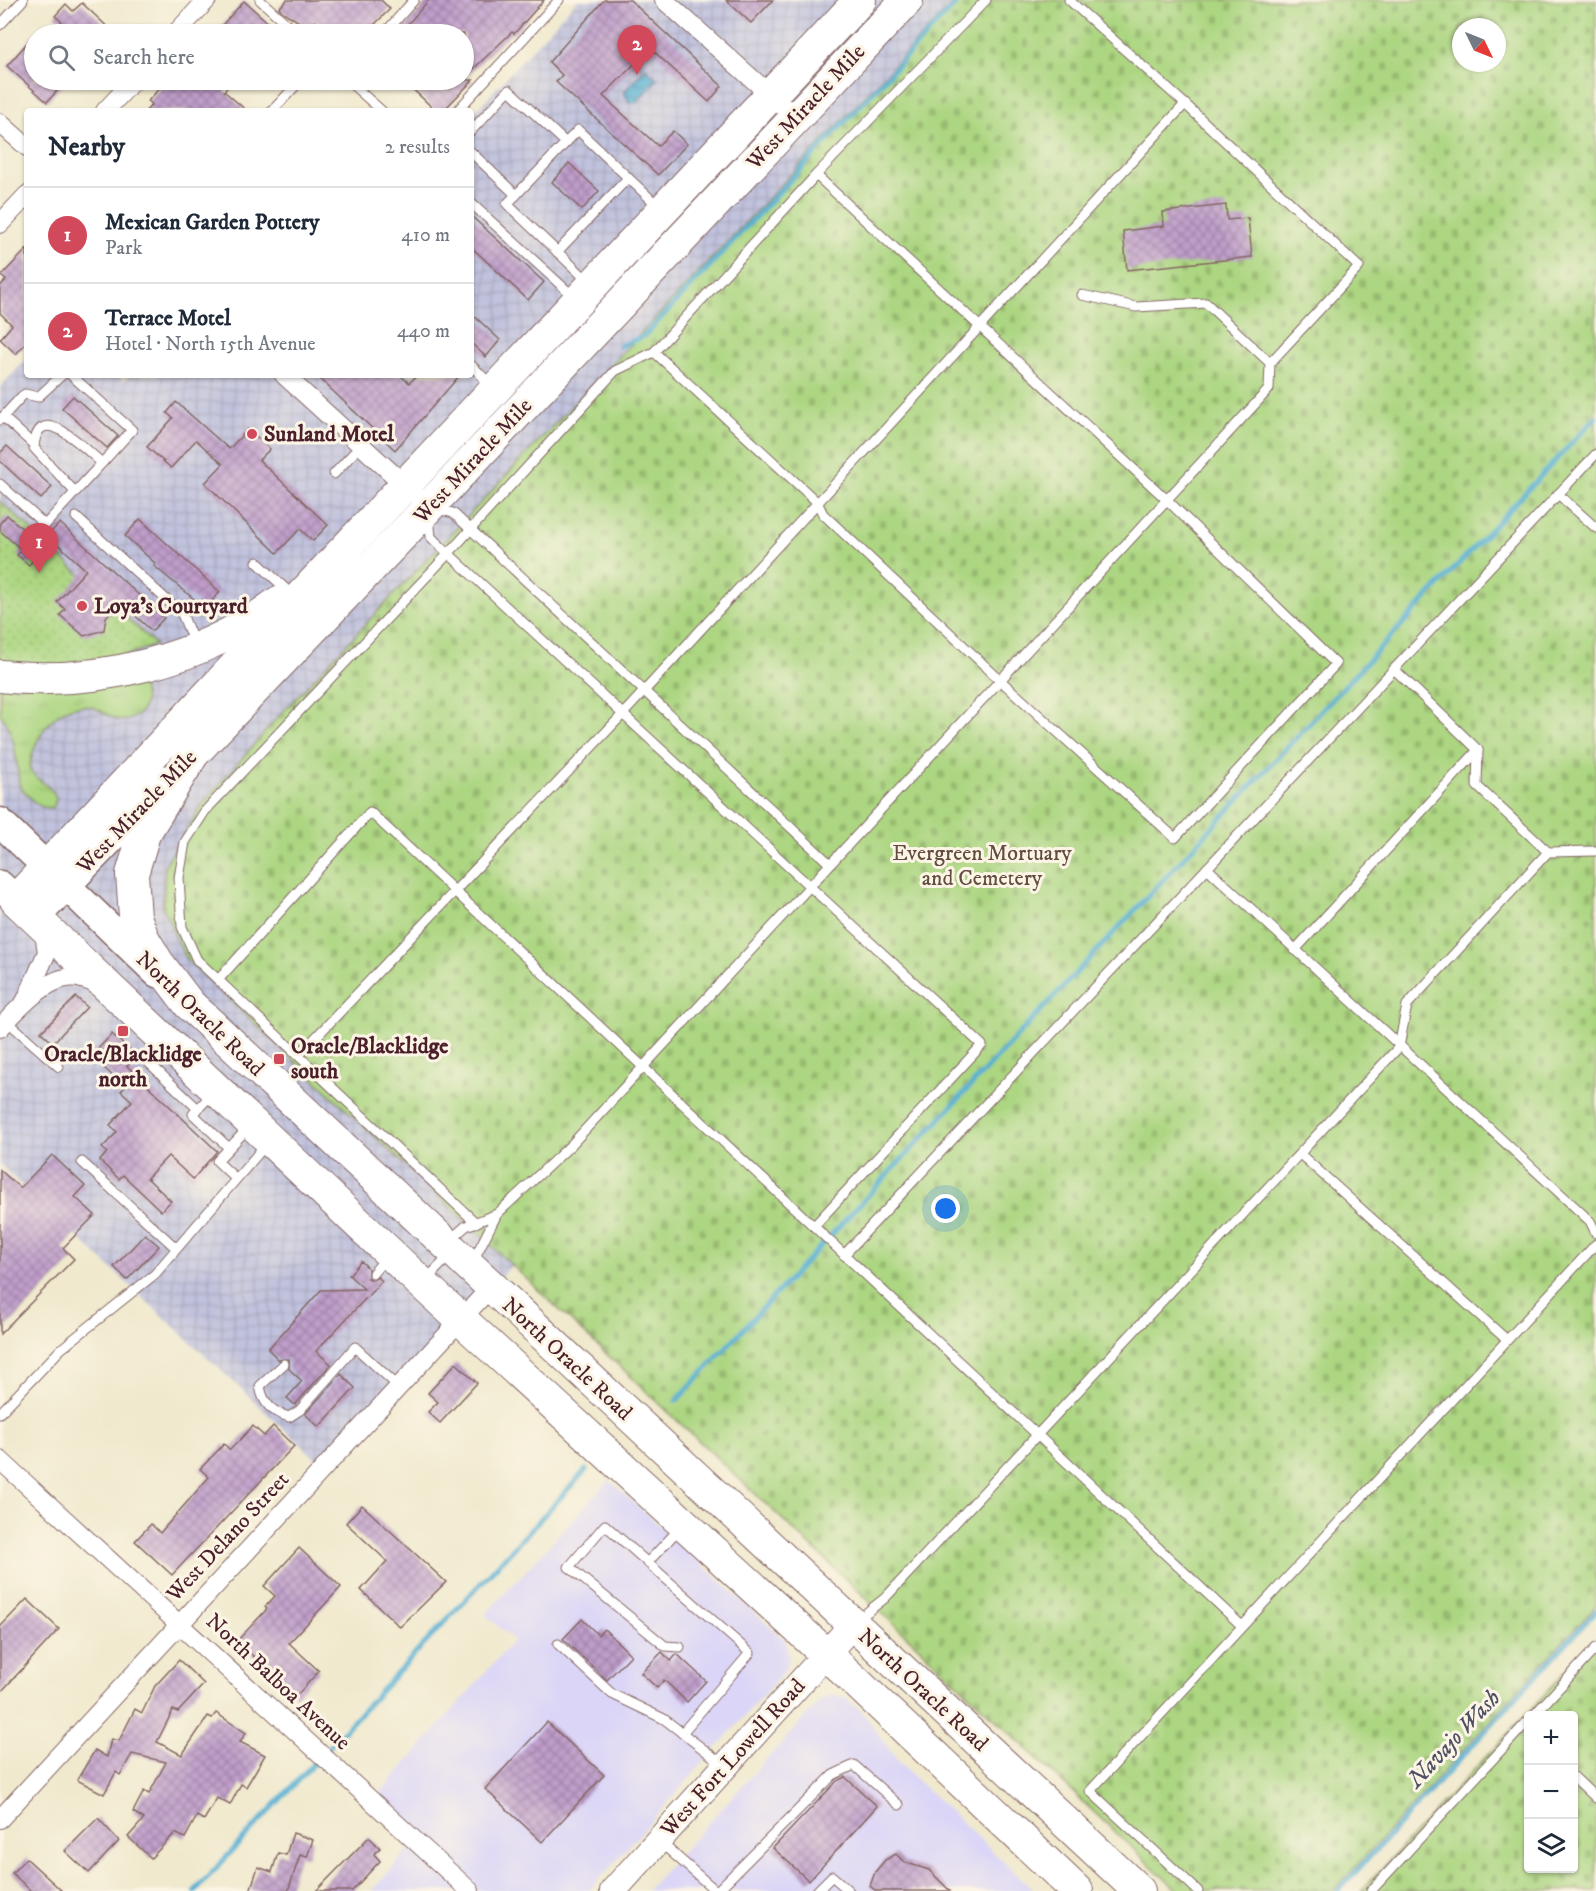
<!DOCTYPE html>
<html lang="en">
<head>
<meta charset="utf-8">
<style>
	:root { --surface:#fff; --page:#f6f6f7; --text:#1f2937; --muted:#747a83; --line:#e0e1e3; --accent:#d1495b }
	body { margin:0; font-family:"IM FELL DW Pica",serif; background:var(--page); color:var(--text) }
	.controls { position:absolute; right:18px; bottom:18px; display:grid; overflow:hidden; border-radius:6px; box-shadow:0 2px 4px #0004 }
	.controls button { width:54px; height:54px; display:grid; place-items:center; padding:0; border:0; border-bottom:2px solid var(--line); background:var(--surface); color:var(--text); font:30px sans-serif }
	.compass { position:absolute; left:1452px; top:18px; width:54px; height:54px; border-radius:50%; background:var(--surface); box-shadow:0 2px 4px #0004; rotate:133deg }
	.you { position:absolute; left:946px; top:1209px; width:21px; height:21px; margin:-15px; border:4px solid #fff; border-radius:50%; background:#1a73e8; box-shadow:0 0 0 9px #1a73e833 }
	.badge { display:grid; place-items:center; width:39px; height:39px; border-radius:50%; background:var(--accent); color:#fff; font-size:20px; font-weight:700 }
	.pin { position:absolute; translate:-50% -50px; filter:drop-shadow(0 2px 3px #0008) }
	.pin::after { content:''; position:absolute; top:32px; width:21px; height:18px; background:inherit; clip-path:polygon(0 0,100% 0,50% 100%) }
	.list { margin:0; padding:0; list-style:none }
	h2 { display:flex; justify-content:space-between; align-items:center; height:78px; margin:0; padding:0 24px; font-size:26px }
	h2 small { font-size:20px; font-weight:400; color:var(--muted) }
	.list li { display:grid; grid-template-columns:39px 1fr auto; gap:18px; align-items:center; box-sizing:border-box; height:96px; padding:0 24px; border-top:2px solid var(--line) }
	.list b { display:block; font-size:22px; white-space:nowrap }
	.list p { margin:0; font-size:20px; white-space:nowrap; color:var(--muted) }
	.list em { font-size:20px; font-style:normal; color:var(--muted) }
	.icon { flex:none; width:33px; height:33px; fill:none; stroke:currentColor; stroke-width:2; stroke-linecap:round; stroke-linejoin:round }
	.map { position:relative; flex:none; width:1596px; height:1891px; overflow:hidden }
	.search { position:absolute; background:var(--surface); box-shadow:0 2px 4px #0004; left:24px; top:24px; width:450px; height:66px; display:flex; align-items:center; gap:15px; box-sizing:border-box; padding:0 21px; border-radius:33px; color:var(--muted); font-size:22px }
	.panel { position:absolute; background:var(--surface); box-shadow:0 2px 4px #0004; left:24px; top:108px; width:450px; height:270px; border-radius:6px }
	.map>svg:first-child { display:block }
</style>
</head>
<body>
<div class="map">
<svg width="1596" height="1891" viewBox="0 0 1596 1891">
	<defs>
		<pattern id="industrial-grid" width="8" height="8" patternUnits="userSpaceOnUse" patternTransform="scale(1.5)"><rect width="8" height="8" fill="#c1c2dd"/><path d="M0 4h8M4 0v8" fill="none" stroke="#a7a6be"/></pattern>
		<pattern id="grass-tufts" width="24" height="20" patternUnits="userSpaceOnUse" patternTransform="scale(1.5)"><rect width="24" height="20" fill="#acd681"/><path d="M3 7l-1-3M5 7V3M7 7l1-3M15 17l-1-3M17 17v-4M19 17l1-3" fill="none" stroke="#96b770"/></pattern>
		<pattern id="cemetery-stones" width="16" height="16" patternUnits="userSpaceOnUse" patternTransform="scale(1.5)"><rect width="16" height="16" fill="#acd681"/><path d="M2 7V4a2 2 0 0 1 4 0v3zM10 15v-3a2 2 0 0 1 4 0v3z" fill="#96b770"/></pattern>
		<pattern id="garden-dots" width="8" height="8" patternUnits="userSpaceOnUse" patternTransform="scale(1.5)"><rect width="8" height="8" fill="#acd681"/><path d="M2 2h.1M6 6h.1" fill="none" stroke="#96b770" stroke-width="1.8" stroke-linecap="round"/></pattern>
		<pattern id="water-waves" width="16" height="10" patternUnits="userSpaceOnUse" patternTransform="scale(1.5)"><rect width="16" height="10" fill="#54afd2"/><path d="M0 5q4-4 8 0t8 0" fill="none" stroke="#488eab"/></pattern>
		<pattern id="building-cross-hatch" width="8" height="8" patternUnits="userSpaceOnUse" patternTransform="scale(1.5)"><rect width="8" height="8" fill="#bf9eca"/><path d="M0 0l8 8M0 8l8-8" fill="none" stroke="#9d80a4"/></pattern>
	</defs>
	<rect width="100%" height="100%" fill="#fcf5e5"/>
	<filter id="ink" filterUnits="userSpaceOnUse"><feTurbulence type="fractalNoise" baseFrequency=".0167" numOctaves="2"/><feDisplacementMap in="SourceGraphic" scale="12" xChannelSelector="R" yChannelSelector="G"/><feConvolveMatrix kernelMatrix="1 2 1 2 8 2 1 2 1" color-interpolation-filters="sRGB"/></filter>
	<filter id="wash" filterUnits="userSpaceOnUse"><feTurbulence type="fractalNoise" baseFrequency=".008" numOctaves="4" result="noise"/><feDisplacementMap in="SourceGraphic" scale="24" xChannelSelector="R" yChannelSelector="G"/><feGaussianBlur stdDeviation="1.35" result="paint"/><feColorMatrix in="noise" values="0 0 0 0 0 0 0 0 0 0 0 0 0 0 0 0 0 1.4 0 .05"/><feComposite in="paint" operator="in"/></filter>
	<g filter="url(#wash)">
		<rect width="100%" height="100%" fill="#f0e9cd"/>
		<g fill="#dbd6f7">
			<path d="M609,1480L786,1641L789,1659L784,1672L589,1891H372L419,1837L375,1799L514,1640L485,1615Z"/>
			<path d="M832,1695L847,1699L861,1710L900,1764L1035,1891H646L821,1700Z"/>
		</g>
		<path fill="url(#industrial-grid)" d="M577,0H956L277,718L202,805L185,958L512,1265L325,1467L0,1165V387L27,359V375H117L124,381L130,375H471V116Z"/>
		<path fill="url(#grass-tufts)" stroke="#7b7a56" stroke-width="1.5" d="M140,677C144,690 150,706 137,715C114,732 105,704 82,706C52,707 31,743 30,770C38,784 66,791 52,808L42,807L34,802L20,787L14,743L6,722L0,714V687Z"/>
		<g fill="url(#cemetery-stones)" stroke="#7b7a56" stroke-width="1.5" fill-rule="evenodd">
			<path d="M956,0H1596V1606L1333,1891H1178L185,958L163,907L165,865L202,805L277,718ZM1461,27H1497V63H1461Z"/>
			<path d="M1596,1639V1891H1361ZM1528,1716H1574V1868H1528Z"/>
		</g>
		<path fill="url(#garden-dots)" stroke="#7b7a56" stroke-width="1.5" d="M0,501L156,645L121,657L62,667L0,663Z"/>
		<path fill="url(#water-waves)" stroke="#4f677e" stroke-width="1.5" d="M646,68L657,79L636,103L629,102L624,92Z"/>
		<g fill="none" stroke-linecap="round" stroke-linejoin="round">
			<g stroke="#54afd2" stroke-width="5">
				<path d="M620,346L644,336L959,0"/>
				<path d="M676,1401L1596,417"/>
				<path d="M195,1891L586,1470"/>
				<path d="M1338,1891L1596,1611"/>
			</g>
		</g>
		<g id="blocks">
			<g fill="url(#building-cross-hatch)">
				<path d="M287,0H381L390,9L365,34H328V31L315,21L310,29L283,12L279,8Z"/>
				<path d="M429,0H544L514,34L512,32L464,78V34H399Z"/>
				<path d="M604,0H630L722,86L709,102L650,48L603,96L658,146L673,131L687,144L658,175L556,82L562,75L549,62Z"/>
				<path d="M726,0H773L751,23Z"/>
				<path d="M244,1L281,34H214Z"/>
				<path d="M82,3L115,34H75L55,16L66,4L73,11Z"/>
				<path d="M34,35V80H67L47,102L7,66Z"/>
				<path d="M167,80H234L224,91L247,111H146L152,104L148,101Z"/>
				<path d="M403,80H473L443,111H436Z"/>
				<path d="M569,163L599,191L582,210L552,182Z"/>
				<path d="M1226,205L1227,220L1248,218L1252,257L1127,270L1123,231L1164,226L1163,212Z"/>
				<path d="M471,216L544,282L528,300L471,247Z"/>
				<path d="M27,249V342L16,354L0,339L12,325L0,313V286L6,280L1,276Z"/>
				<path d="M471,313L500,340L486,357L471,343Z"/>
				<path d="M316,375H400L409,383L418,375H460L395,450Z"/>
				<path d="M73,396L118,436L107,448L62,408Z"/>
				<path d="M176,402L229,449L248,429L270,449L259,460L328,525L313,541L300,529L277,553L205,483L223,464L196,440L171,468L147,447L173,418L167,413Z"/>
				<path d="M7,446L52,487L41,499L0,461V453Z"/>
				<path d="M7,515L44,548L29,565L17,555L22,550L0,531V523Z"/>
				<path d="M140,519L220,592L205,608L154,566L156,564L125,536Z"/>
				<path d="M60,523L164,618L152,631L120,602L106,617L104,630L84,636L60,615L65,609L57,602L86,570L48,535Z"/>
				<path d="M76,997L87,1007L53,1043L41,1032Z"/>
				<path d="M112,1034L136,1056L127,1066L217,1151L193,1179L168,1156L147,1178L171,1201L161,1211L123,1175L119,1179L100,1161L107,1152L102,1148L117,1132L110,1125L132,1101L121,1091L125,1087L91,1056Z"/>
				<path d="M52,1155L85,1186L75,1197L95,1215L63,1248L74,1259L0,1334V1170L20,1188Z"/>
				<path d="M145,1234L159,1246L127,1280L114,1267Z"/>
				<path d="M361,1261L368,1268V1278L372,1280L378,1277L382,1281L316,1351L331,1364L295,1405L287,1398L302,1381L289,1369V1359L279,1360L268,1349L321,1290L364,1289L349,1275Z"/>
				<path d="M456,1363L477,1383L440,1423L428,1412L438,1402L428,1393Z"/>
				<path d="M341,1374L355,1388L319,1427L305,1414Z"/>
				<path d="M253,1426L264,1436L273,1426L294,1446L172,1575L135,1541L151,1524L160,1533L209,1477L200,1469L224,1444L230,1450Z"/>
				<path d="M362,1505L446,1582L400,1627L361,1590L387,1561L346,1523Z"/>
				<path d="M299,1548L341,1587L289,1643L319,1671L296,1696L237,1641L267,1609L265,1607L275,1596L264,1586Z"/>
				<path d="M27,1599L59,1629L0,1693V1627Z"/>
				<path d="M582,1619L598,1635L604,1629L631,1655L607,1680L563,1639Z"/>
				<path d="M662,1652L671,1661L677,1654L706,1681L687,1702L664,1680L657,1688L641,1673Z"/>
				<path d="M179,1660L204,1684L178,1712L173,1710L157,1742L182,1755L208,1716L212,1718L216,1713L246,1733L240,1742L265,1755L246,1787L241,1784L230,1805L217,1798L204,1820L197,1816L185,1838L175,1833L151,1858L128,1837L144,1819L133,1812L144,1791L149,1794L166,1762L132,1754L120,1775L116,1772L104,1794L77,1780L95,1750L107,1757L111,1739L119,1741L135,1709L142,1713L155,1686Z"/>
				<path d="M547,1722L604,1775L542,1842L485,1789Z"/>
				<path d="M845,1777L877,1806L809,1881L773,1848L837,1781Z"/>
				<path d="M98,1818L119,1841L89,1873L65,1851Z"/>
				<path d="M293,1833L313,1840L307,1857L300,1855L288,1891H250L258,1867L272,1872L278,1853L286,1855Z"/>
				<path d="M369,1837L380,1848L374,1854L380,1861L352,1891H316Z"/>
				<path d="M896,1854L904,1862L929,1870L950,1891H876L870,1886L875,1872L885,1860Z"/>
				<path d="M26,1858L62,1891H31L12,1873Z"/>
			</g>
		</g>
	</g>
	<g filter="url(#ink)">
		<use href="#blocks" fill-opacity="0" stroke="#846664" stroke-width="1.5"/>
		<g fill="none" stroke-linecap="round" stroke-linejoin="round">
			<g stroke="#846664" stroke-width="11">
				<g id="service">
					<path d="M260,0L298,34"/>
					<path d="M1069,0L1185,104"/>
					<path d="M0,25L23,0"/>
					<path d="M384,34L414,0"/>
					<path d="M347,80L382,111"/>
					<path d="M272,111L300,81"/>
					<path d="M457,111L559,0"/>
					<path d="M471,131L509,90L566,143"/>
					<path d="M471,152L516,195"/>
					<path d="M816,175L986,0"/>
					<path d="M471,203L574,297"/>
					<path d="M557,252L628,178"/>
					<path d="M588,281L507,204L516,195L578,130L659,207"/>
					<path d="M471,365L493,387"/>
					<path d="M71,375L132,430L102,463"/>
					<path d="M3,417L34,445"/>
					<path d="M0,420L22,396L25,394L38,397L62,375"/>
					<path d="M334,474L361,445"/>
					<path d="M0,484L45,525L102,463C86,450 37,397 34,448L75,492"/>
					<path d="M1558,494L1596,528"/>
					<path d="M437,509L453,513L830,864"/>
					<path d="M429,516L431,537L436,542L982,1045L814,1226"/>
					<path d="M76,517L182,614L194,643"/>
					<path d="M257,562L290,593"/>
					<path d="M1394,669L1478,750L1477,786L1548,852"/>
					<path d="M1207,868L1590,1221L1596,1233"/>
					<path d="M1295,950L1478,750"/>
					<path d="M219,979L370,812L1242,1626"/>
					<path d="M7,1021L59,1067"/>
					<path d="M161,1043L146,1060L198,1109"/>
					<path d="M299,1055L623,714L1185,104L1359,267L1270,363"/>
					<path d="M213,1093L193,1114L229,1148"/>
					<path d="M1300,1154L1507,1340"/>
					<path d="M82,1162L176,1248"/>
					<path d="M235,1178L217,1161L250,1126"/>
					<path d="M497,1214L571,1145L1269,389L1270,363L1206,303L1136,307L1082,295"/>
					<path d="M476,1223L197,960L182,927L179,878L185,842L205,811L449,553L615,371L654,352L816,175L1166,499L1336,664L1175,838L1000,680L823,514L817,502L654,352"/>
					<path d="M450,1240L466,1226L497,1214L472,1263"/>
					<path d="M844,1255L1596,454"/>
					<path d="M373,1273L387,1257"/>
					<path d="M426,1280L450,1255"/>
					<path d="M284,1364L260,1386C263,1404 272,1412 289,1417L300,1410L355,1347L399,1387"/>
					<path d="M0,1413L61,1349L155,1274L268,1142"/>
					<path d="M648,1562L681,1527"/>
					<path d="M856,1621L885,1598L1399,1047L1407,1005L1548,852L1596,851"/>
					<path d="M558,1644L612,1694L664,1719L724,1765"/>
					<path d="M680,1647L665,1646L569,1567L605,1525L750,1653L682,1733"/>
					<path d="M1533,1716L1596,1648"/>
					<path d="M1574,1777L1596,1798"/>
					<path d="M659,1841L716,1891"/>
					<path d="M717,1891L833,1775L854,1765L899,1805"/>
					<path d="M817,1891L832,1876L849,1891"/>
					<path d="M1198,1891L1090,1791L1596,1244"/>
					<path d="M1371,1891L1528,1721"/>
				</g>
			</g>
			<g stroke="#846664" stroke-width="20">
				<g id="minor">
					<path d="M664,0L796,118"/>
					<path d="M175,34L207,0"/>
					<path d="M105,111L134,80"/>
					<path d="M0,123L27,147"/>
					<path d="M0,224L27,195"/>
					<path d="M284,375L429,507"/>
					<path d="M25,1002L47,952L43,927"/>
					<path d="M0,1028C16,1011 43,981 67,978C78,976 89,981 99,985"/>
					<path d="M0,1460L470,1891"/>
					<path d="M0,1819L490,1288"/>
				</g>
			</g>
			<g stroke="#846664" stroke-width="28">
				<path id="secondary" d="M613,1891L853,1624"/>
			</g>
			<g stroke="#846664" stroke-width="31">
				<g id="primary">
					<path d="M0,822L157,973"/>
					<path d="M0,885L16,900"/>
					<path d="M35,918L169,779"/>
				</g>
			</g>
			<g stroke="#846664" stroke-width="34">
				<g id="trunk">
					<path d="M860,0L16,900L417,1279L854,1680L1077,1891"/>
					<path d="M907,0L405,532L193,754L144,834L132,874L135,917L143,938L158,963L189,1004L1139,1891"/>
					<path d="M0,676C96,686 202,661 279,602"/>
				</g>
			</g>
			<use href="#service" stroke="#fff" stroke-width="9"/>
			<use href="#minor" stroke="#fff" stroke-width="18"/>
			<use href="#secondary" stroke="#fff" stroke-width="26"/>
			<use href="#primary" stroke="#fff" stroke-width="28"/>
			<use href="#trunk" stroke="#fff" stroke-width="32"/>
		</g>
	</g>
	<g fill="#d1495b" stroke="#fcf5e5" stroke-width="2">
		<circle cx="252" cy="434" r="6"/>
		<circle cx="82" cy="606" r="6"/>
		<rect x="117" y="1025" width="12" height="12" rx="3"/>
		<rect x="273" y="1053" width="12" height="12" rx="3"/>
	</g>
	<g text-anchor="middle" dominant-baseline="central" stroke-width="6" stroke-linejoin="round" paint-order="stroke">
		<g font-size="22" fill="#4a1f2b" stroke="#fcf5e5">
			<text transform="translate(806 107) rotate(-47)">West Miracle Mile</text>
			<text transform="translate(473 461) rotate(-47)">West Miracle Mile</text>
			<text transform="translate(137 812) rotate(-46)">West Miracle Mile</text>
			<text transform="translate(200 1014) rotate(44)">North Oracle Road</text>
			<text transform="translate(567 1359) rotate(43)">North Oracle Road</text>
			<text transform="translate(228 1537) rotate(-47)">West Delano Street</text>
			<text transform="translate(278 1682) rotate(43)">North Balboa Avenue</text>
			<text transform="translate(923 1690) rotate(43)">North Oracle Road</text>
			<text transform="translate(733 1758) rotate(-48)">West Fort Lowell Road</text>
		</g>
		<g font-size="22" font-weight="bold" fill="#4a1f2b" stroke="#fcf5e5" text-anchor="start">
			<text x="264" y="434">Sunland Motel</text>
			<text x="94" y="606">Loya's Courtyard</text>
			<text x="291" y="1046">Oracle/Blacklidge<tspan x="291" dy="25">south</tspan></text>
			<text x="123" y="1054" text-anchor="middle">Oracle/Blacklidge<tspan x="123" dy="25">north</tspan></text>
		</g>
		<g font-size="22" fill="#624d40" stroke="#fcf5e5">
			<text x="982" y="853">Evergreen Mortuary<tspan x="982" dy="25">and Cemetery</tspan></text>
		</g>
		<g font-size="24" font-style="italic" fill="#4e5165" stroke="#fcf5e5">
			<text transform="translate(1454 1739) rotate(-47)">Navajo Wash</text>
		</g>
	</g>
</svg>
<div class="controls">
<button>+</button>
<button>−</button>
<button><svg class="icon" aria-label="layers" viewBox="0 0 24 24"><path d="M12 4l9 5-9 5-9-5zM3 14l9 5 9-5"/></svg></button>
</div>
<svg class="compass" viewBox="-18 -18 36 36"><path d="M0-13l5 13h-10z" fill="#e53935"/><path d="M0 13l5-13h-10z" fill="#747a83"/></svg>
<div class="you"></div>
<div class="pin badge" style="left:39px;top:573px">1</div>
<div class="pin badge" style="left:637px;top:75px">2</div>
<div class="search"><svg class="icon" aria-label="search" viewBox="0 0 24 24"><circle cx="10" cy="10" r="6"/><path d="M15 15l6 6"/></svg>Search here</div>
<section class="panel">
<h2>Nearby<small>2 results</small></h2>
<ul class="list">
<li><span class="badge">1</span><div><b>Mexican Garden Pottery</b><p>Park</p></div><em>410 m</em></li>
<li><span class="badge">2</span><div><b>Terrace Motel</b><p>Hotel · North 15th Avenue</p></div><em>440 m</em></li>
</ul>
</section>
</div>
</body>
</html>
